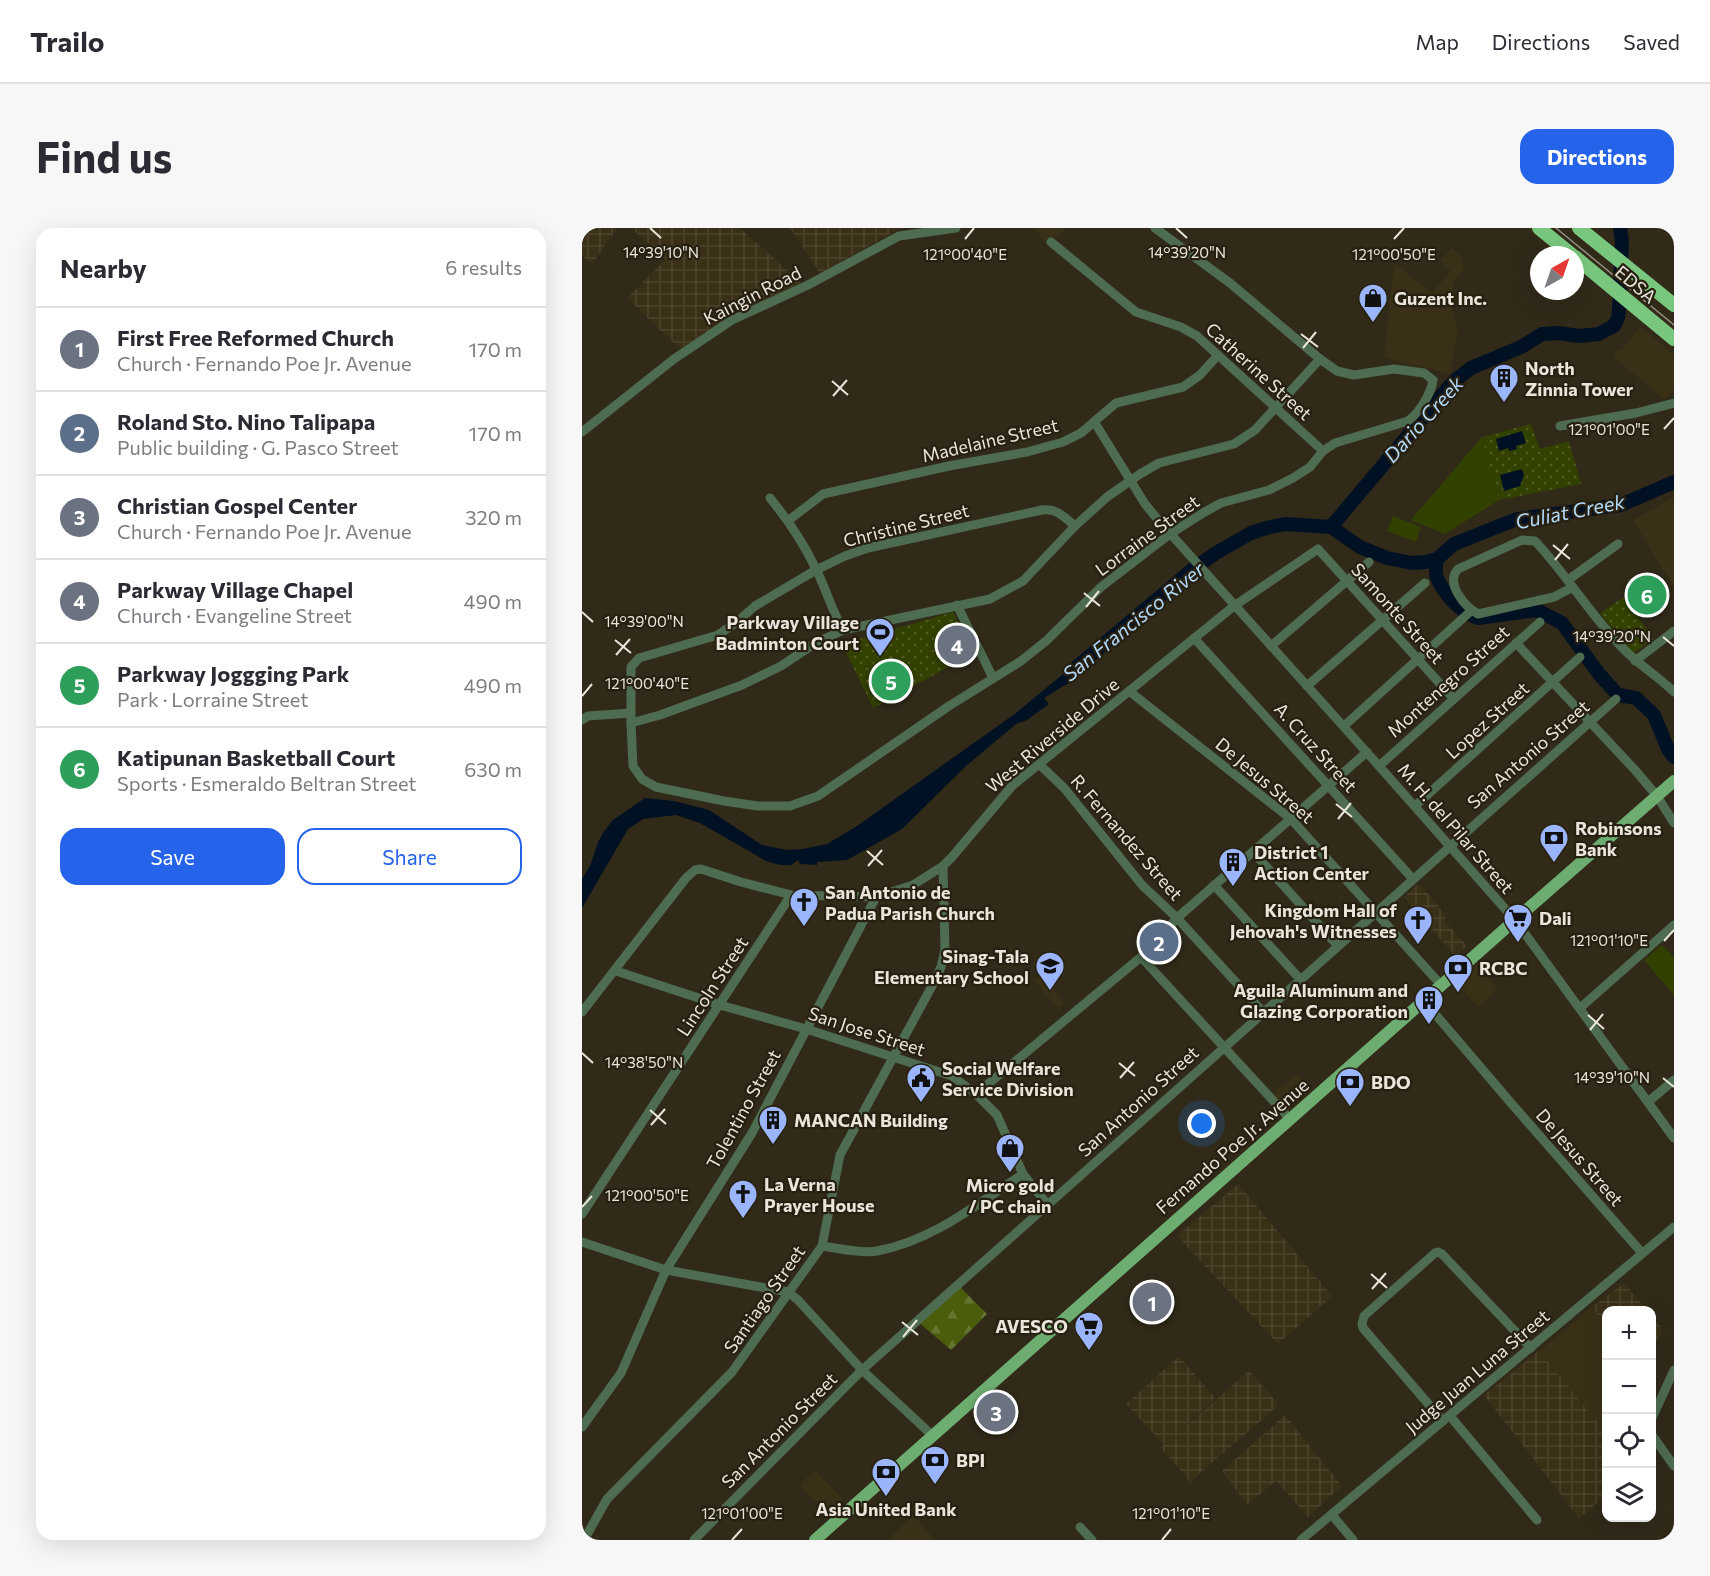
<!DOCTYPE html>
<html lang="en">
<head>
<meta charset="utf-8">
<style>
	:root { --surface:#fff; --page:#f7f7f7; --text:#2b2b33; --muted:#7c7c81; --line:#e1e1e2; --accent:#2563eb }
	body { margin:0; font-family:Commissioner,sans-serif; background:var(--page); color:var(--text) }
	.controls { position:absolute; right:18px; bottom:18px; display:grid; overflow:hidden; border-radius:12px; box-shadow:0 6px 24px #0002 }
	.controls button { width:54px; height:54px; display:grid; place-items:center; padding:0; border:0; border-bottom:2px solid var(--line); background:var(--surface); color:var(--text); font:30px sans-serif }
	.compass { position:absolute; left:948px; top:18px; width:54px; height:54px; border-radius:50%; background:var(--surface); box-shadow:0 6px 24px #0002; rotate:40deg }
	.you { position:absolute; left:620px; top:896px; width:21px; height:21px; margin:-15px; border:4px solid #fff; border-radius:50%; background:#1a73e8; box-shadow:0 0 0 9px #1a73e833 }
	.badge { display:grid; place-items:center; width:39px; height:39px; border-radius:50%; background:var(--accent); color:#fff; font-size:20px; font-weight:700 }
	.pin { position:absolute; translate:-50% -50%; border:3px solid #fff; box-shadow:0 2px 6px #0006 }
	.list { margin:0; padding:0; list-style:none }
	h2 { display:flex; justify-content:space-between; align-items:center; height:78px; margin:0; padding:0 24px; font-size:26px }
	h2 small { font-size:20px; font-weight:400; color:var(--muted) }
	.list li { display:grid; grid-template-columns:39px 1fr auto; gap:18px; align-items:center; box-sizing:border-box; height:84px; padding:0 24px; border-top:2px solid var(--line) }
	.list b { display:block; font-size:22px; white-space:nowrap }
	.list p { margin:0; font-size:20px; white-space:nowrap; color:var(--muted) }
	.list em { font-size:20px; font-style:normal; color:var(--muted) }
	.actions { display:flex; gap:12px; padding:18px 24px }
	.actions a { flex:1; padding:14px 0; border:2px solid var(--accent); border-radius:18px; text-align:center; font-size:21px; color:var(--accent) }
	.actions .main { background:var(--accent); color:#fff }
	.icon { flex:none; width:33px; height:33px; fill:none; stroke:currentColor; stroke-width:2; stroke-linecap:round; stroke-linejoin:round }
	.map { position:relative; flex:none; width:1092px; height:1312px; overflow:hidden; border-radius:18px }
	header { display:flex; align-items:center; gap:36px; box-sizing:border-box; height:84px; padding:0 30px; background:var(--surface); border-bottom:2px solid var(--line) }
	header strong { font-size:28px }
	nav { display:flex; gap:33px; margin-inline-start:auto; font-size:21px }
	.intro { display:flex; align-items:center; justify-content:space-between; box-sizing:border-box; height:144px; padding:0 36px }
	h1 { margin:0; font-size:42px }
	.button { padding:15px 27px; border-radius:18px; background:var(--accent); color:#fff; font-size:21px; font-weight:700 }
	main { display:flex; gap:36px; padding:0 36px }
	aside { flex:1; background:var(--surface); border-radius:18px; box-shadow:0 6px 24px #0002 }
	.map>svg:first-child { display:block }
</style>
</head>
<body>
<header>
<strong>Trailo</strong>
<nav><a>Map</a><a>Directions</a><a>Saved</a></nav>
</header>
<div class="intro"><h1>Find us</h1><a class="button">Directions</a></div>
<main>
<aside>
<h2>Nearby<small>6 results</small></h2>
<ul class="list">
<li><span class="badge" style="background:#6b7280">1</span><div><b>First Free Reformed Church</b><p>Church · Fernando Poe Jr. Avenue</p></div><em>170 m</em></li>
<li><span class="badge" style="background:#5c6f8a">2</span><div><b>Roland Sto. Nino Talipapa</b><p>Public building · G. Pasco Street</p></div><em>170 m</em></li>
<li><span class="badge" style="background:#6b7280">3</span><div><b>Christian Gospel Center</b><p>Church · Fernando Poe Jr. Avenue</p></div><em>320 m</em></li>
<li><span class="badge" style="background:#6b7280">4</span><div><b>Parkway Village Chapel</b><p>Church · Evangeline Street</p></div><em>490 m</em></li>
<li><span class="badge" style="background:#2e9e5b">5</span><div><b>Parkway Joggging Park</b><p>Park · Lorraine Street</p></div><em>490 m</em></li>
<li><span class="badge" style="background:#2e9e5b">6</span><div><b>Katipunan Basketball Court</b><p>Sports · Esmeraldo Beltran Street</p></div><em>630 m</em></li>
</ul>
<div class="actions"><a class="main">Save</a><a>Share</a></div>
</aside>
<div class="map">
<svg width="1092" height="1312" viewBox="0 0 1092 1312">
	<defs>
		<pattern id="industrial-grid" width="8" height="8" patternUnits="userSpaceOnUse" patternTransform="scale(1.5)"><rect width="8" height="8" fill="#3a3018"/><path d="M0 4h8M4 0v8" fill="none" stroke="#4d442e"/></pattern>
		<pattern id="forest-firs" width="22" height="20" patternUnits="userSpaceOnUse" patternTransform="scale(1.5)"><rect width="22" height="20" fill="#4b5d0b"/><path d="M5 1l3.5 6h-7zM16 11l3.5 6h-7z" fill="#65742e"/></pattern>
		<pattern id="park-dots" width="8" height="8" patternUnits="userSpaceOnUse" patternTransform="scale(1.5)"><rect width="8" height="8" fill="#334100"/><path d="M2 2h.1M6 6h.1" fill="none" stroke="#515c25" stroke-width="1.8" stroke-linecap="round"/></pattern>
	</defs>
	<rect width="100%" height="100%" fill="#312a19"/>
	<g fill="#3a3018">
		<path d="M452,0H483L476,8L463,14Z"/>
		<path d="M870,20L880,30L882,40L871,56L869,78L876,102L868,146L802,130L812,35L850,65L869,43L858,33Z"/>
		<path d="M1059,99L1092,127V162L1083,172L1033,130V122H1039Z"/>
		<path d="M1092,269V360L1051,292Z"/>
		<path d="M895,737L916,761L896,779L875,755Z"/>
		<path d="M459,746L483,775L476,781L452,752Z"/>
		<path d="M715,846L730,862L705,883L691,866Z"/>
		<path d="M1010,1079L1024,1097V1204L957,1123Z"/>
		<path d="M233,1242L261,1271L245,1286L217,1257Z"/>
		<path d="M331,1287L353,1312H306Z"/>
	</g>
	<g fill="url(#industrial-grid)">
		<path d="M0,0H35L11,35L0,28Z"/>
		<path d="M49,0H158L219,55L154,85L98,121L45,70L84,31Z"/>
		<path d="M208,0H314L315,2L238,45Z"/>
		<path d="M837,655L864,688L862,692L885,718L874,729L822,669Z"/>
		<path d="M656,956L750,1068L696,1116L595,1008Z"/>
		<path d="M1042,1055L1065,1082H1024V1097L1010,1079Z"/>
		<path d="M1070,1088L1081,1102L1070,1122Z"/>
		<path d="M957,1123L1024,1204V1268L997,1290L902,1167Z"/>
		<path d="M597,1128L633,1170L591,1209L667,1143L697,1177L608,1254L579,1220L582,1217L544,1176Z"/>
		<path d="M703,1187L760,1258L726,1289L694,1253L665,1277L640,1243Z"/>
	</g>
	<g fill="#334100">
		<path d="M900,209L917,272L863,306L829,292Z"/>
		<path d="M811,288L839,299L834,314L805,303Z"/>
		<path d="M1074,349L1085,366L1055,385L1044,368Z"/>
		<path d="M1080,717L1092,730V767L1062,732Z"/>
	</g>
	<path fill="url(#forest-firs)" d="M375,1056L405,1086L369,1122L334,1092Z"/>
	<g fill="url(#park-dots)">
		<path d="M949,196L958,221L987,213L999,256L917,272L900,209Z"/>
		<path d="M1042,369L1071,411L1050,426L1018,385Z"/>
		<path d="M371,384L392,425L291,480L260,416Z"/>
	</g>
	<g fill="#001124">
		<path d="M940,203L944,215L934,218L935,221L927,223L926,220L917,223L914,211Z"/>
		<path d="M940,241L942,247L938,258L922,263L918,247Z"/>
		<path d="M504,427L506,431L488,454L462,470L467,476L445,492L434,496L384,538L320,601L265,632L235,634V637L218,636L216,632L209,637H198L184,633L118,595L94,587L61,591L46,601L0,680V651L8,638L16,614L21,605L31,592L63,570L92,573L127,582L180,617L205,622L221,621L245,616L275,598L434,485Z"/>
	</g>
	<g fill="none" stroke-linecap="round" stroke-linejoin="round">
		<g stroke="#001124" stroke-width="14">
			<path d="M749,299L871,154L889,140L939,119L960,106L976,105L997,108L1017,106L1024,102L1032,98L1036,90L1037,81L1040,13L1038,0"/>
			<path d="M855,331C854,337 853,345 855,350C862,366 879,385 896,390L955,382L980,395L1017,446L1036,467L1054,470L1072,487L1086,521L1092,529"/>
			<path d="M491,442L611,341L634,325L669,305L684,300L703,296L749,299L778,319L805,330L830,335L844,334L855,331L872,316L935,291L1039,277L1092,254"/>
		</g>
		<g stroke="#4e6c4f" stroke-width="9">
			<path d="M469,14L554,84L599,99L615,108L741,223"/>
			<path d="M513,195L563,276L577,293L797,538L933,692L1092,910"/>
			<path d="M978,198L1054,185L1092,175"/>
			<path d="M0,204L92,131L150,92L226,57L317,8L374,0"/>
			<path d="M188,270C206,292 222,316 234,341C244,361 250,383 261,402"/>
			<path d="M207,292L241,266L367,238L445,224L481,214L499,205L534,175L601,159L618,147L636,127"/>
			<path d="M493,298C482,289 475,280 460,282L286,320L263,328L234,342L173,378L156,393L136,407L57,430L49,439V495L51,538L60,551L74,559L142,573L176,578H208L236,568L367,478L439,433L464,413L519,359L588,306L621,285L639,275L687,262L711,250L728,239L741,223L753,215L826,193C837,185 849,166 851,152L842,145L812,141L772,147L755,143L738,131L648,55L573,0"/>
			<path d="M986,352L1036,316"/>
			<path d="M991,359L972,369L896,386C882,378 863,355 876,341L940,312L953,313C983,345 1006,383 1036,415C1052,434 1075,447 1092,464"/>
			<path d="M375,377L411,450"/>
			<path d="M612,410L831,651"/>
			<path d="M934,415L1053,542L1075,568L1092,595"/>
			<path d="M689,418L787,334"/>
			<path d="M1053,433L1092,403"/>
			<path d="M725,458L843,355"/>
			<path d="M547,463L709,591L860,758"/>
			<path d="M0,492L6,488L49,485"/>
			<path d="M49,495L78,487L160,457L199,438L232,416L261,402L408,371L441,353L493,298L525,269L558,246L577,235L652,216L673,202L738,131"/>
			<path d="M762,498L890,382"/>
			<path d="M457,536L483,561L560,657L595,690L681,784"/>
			<path d="M797,538L958,394"/>
			<path d="M833,578L998,429"/>
			<path d="M671,624L756,718"/>
			<path d="M632,657L718,751"/>
			<path d="M559,729L708,891"/>
			<path d="M34,743L138,777L224,801L370,848L394,866L415,887L441,946L465,976"/>
			<path d="M842,773L929,875L1060,1025"/>
			<path d="M998,780L1092,697"/>
			<path d="M0,784L104,650L113,642L119,641L159,654L209,667L294,669L331,657L361,638L370,629L430,558L652,378L736,321L871,470"/>
			<path d="M394,866L559,729L595,690L785,524"/>
			<path d="M1066,874L1092,852"/>
			<path d="M0,986L209,667"/>
			<path d="M0,1014L84,1042L206,1064L216,1072L280,1142L351,1208"/>
			<path d="M240,1018C255,1020 280,1026 295,1023C350,1013 395,976 441,946"/>
			<path d="M868,1188L955,1292"/>
			<path d="M1070,1190L1092,1142"/>
			<path d="M861,1193L781,1100L780,1096L782,1088L853,1025L856,1024L860,1026L949,1120"/>
			<path d="M0,1199L39,1145L84,1042L170,905L294,669"/>
			<path d="M1070,1207L1092,1238"/>
			<path d="M750,1287L771,1312"/>
			<path d="M498,1299L510,1312"/>
			<path d="M2,1312L25,1271L150,1144L240,1018L258,927L350,758L359,739L363,722L361,638"/>
			<path d="M112,1312L280,1142L1034,471"/>
			<path d="M719,1312L1092,999"/>
		</g>
		<path stroke="#6dad71" stroke-width="12" d="M233,1312L933,692L1092,553"/>
		<g stroke="#79c77e" stroke-width="14">
			<path d="M957,0L990,27"/>
			<path d="M997,0L1092,77"/>
			<path d="M993,29L1092,111"/>
		</g>
		<path stroke="#948e81" stroke-width="1.5" d="M974,0L1092,97"/>
	</g>
	<path fill="none" stroke="#eae5db" stroke-width="2" d="M68,0L79,10M594,0L605,10M383,11L392,0M812,11L822,0M719,106L736,119M721,120L734,104M250,153L266,167M251,168L265,152M1082,201L1092,190M971,317L988,331M973,332L986,316M502,365L518,378M504,379L517,363M0,384L11,394M1081,409L1092,418M33,412L49,425M34,427L48,411M0,468L10,456M754,576L770,589M756,591L769,575M285,623L301,637M286,638L300,622M1082,713L1092,702M1006,787L1022,801M1008,802L1021,786M0,825L11,835M537,835L553,848M538,850L552,834M1081,850L1092,859M68,882L84,896M69,897L83,881M0,979L10,968M789,1046L805,1060M790,1061L804,1045M320,1094L336,1107M321,1109L335,1092M150,1312L160,1301M580,1312L589,1301"/>
	<defs>
		<g id="shop-pin" transform="scale(1.5)"><path d="M0 17L-7.5 6A9.5 9.5 0 1 1 7.5 6Z" fill="#9bb5fd" stroke="#272010"/><path d="M-5-2.5h2.3a2.7 3.5 0 0 1 5.4 0H5L5.5 6h-11ZM-1.5-2.5h3a1.5 2.3 0 0 0-3 0Z" fill="#111"/></g>
		<g id="building-pin" transform="scale(1.5)"><path d="M0 17L-7.5 6A9.5 9.5 0 1 1 7.5 6Z" fill="#9bb5fd" stroke="#272010"/><path d="M-4-6H4V6H1V3H-1V6H-4ZM-2.5-4.3h1.7v1.8h-1.7ZM.8-4.3h1.7v1.8H.8ZM-2.5-1h1.7V.8h-1.7ZM.8-1h1.7V.8H.8Z" fill="#111"/></g>
		<g id="stadium-pin" transform="scale(1.5)"><path d="M0 17L-7.5 6A9.5 9.5 0 1 1 7.5 6Z" fill="#9bb5fd" stroke="#272010"/><path d="M0-5a6.5 5 0 1 0 0 10a6.5 5 0 1 0 0-10ZM-3.5-1.8h7v3.6h-7Z" fill="#111"/></g>
		<g id="bank-pin" transform="scale(1.5)"><path d="M0 17L-7.5 6A9.5 9.5 0 1 1 7.5 6Z" fill="#9bb5fd" stroke="#272010"/><path d="M-6-4H6V4H-6ZM0-2.3a2.3 2.3 0 1 0 0 4.6a2.3 2.3 0 1 0 0-4.6Z" fill="#111"/></g>
		<g id="church-pin" transform="scale(1.5)"><path d="M0 17L-7.5 6A9.5 9.5 0 1 1 7.5 6Z" fill="#9bb5fd" stroke="#272010"/><path d="M-1.2-6h2.4v3.5h3.3v2.4h-3.3V6h-2.4V-.1h-3.3v-2.4h3.3Z" fill="#111"/></g>
		<g id="supermarket-pin" transform="scale(1.5)"><path d="M0 17L-7.5 6A9.5 9.5 0 1 1 7.5 6Z" fill="#9bb5fd" stroke="#272010"/><path d="M-6-5.5h2.5l.6 2H6L4.5 2H-2.5L-4.4-4H-6ZM-1.5 3.2a1.3 1.3 0 1 0 .1 0ZM3 3.2a1.3 1.3 0 1 0 .1 0Z" fill="#111"/></g>
		<g id="school-pin" transform="scale(1.5)"><path d="M0 17L-7.5 6A9.5 9.5 0 1 1 7.5 6Z" fill="#9bb5fd" stroke="#272010"/><path d="M0-5L7-2L0 1L-7-2ZM-4 1L0 2.5L4 1V4Q0 6-4 4Z" fill="#111"/></g>
		<g id="civic-pin" transform="scale(1.5)"><path d="M0 17L-7.5 6A9.5 9.5 0 1 1 7.5 6Z" fill="#9bb5fd" stroke="#272010"/><path d="M-.6-6.5H3V-4.5H.6V-3L4-1V1h2V6H-6V1h2V-1L-.6-3ZM-1.2 2.5V6h2.4V2.5Z" fill="#111"/></g>
	</defs>
	<g fill-rule="evenodd">
		<use href="#shop-pin" x="791" y="70"/>
		<use href="#building-pin" x="922" y="150"/>
		<use href="#stadium-pin" x="298" y="404"/>
		<use href="#bank-pin" x="972" y="610"/>
		<use href="#building-pin" x="651" y="634"/>
		<use href="#church-pin" x="222" y="674"/>
		<use href="#supermarket-pin" x="936" y="690"/>
		<use href="#church-pin" x="836" y="692"/>
		<use href="#school-pin" x="468" y="738"/>
		<use href="#bank-pin" x="876" y="740"/>
		<use href="#building-pin" x="847" y="772"/>
		<use href="#civic-pin" x="339" y="850"/>
		<use href="#bank-pin" x="768" y="854"/>
		<use href="#building-pin" x="191" y="892"/>
		<use href="#shop-pin" x="428" y="920"/>
		<use href="#church-pin" x="161" y="966"/>
		<use href="#supermarket-pin" x="507" y="1098"/>
		<use href="#bank-pin" x="353" y="1232"/>
		<use href="#bank-pin" x="304" y="1244"/>
	</g>
	<g text-anchor="middle" dominant-baseline="central" stroke-width="4.5" stroke-linejoin="round" paint-order="stroke">
		<g font-size="18" fill="#eae5db" stroke="#272010">
			<text transform="translate(1054 56) rotate(40)">EDSA</text>
			<text transform="translate(170 67) rotate(-27)">Kaingin Road</text>
			<text transform="translate(677 143) rotate(42)">Catherine Street</text>
			<text transform="translate(408 212) rotate(-13)">Madelaine Street</text>
			<text transform="translate(324 297) rotate(-14)">Christine Street</text>
			<text transform="translate(565 307) rotate(-36)">Lorraine Street</text>
			<text transform="translate(816 385) rotate(48)">Samonte Street</text>
			<text transform="translate(866 453) rotate(-42)">Montenegro Street</text>
			<text transform="translate(905 492) rotate(-42)">Lopez Street</text>
			<text transform="translate(470 507) rotate(-40)">West Riverside Drive</text>
			<text transform="translate(734 519) rotate(48)">A. Cruz Street</text>
			<text transform="translate(946 526) rotate(-41)">San Antonio Street</text>
			<text transform="translate(683 552) rotate(40)">De Jesus Street</text>
			<text transform="translate(874 600) rotate(49)">M. H. del Pilar Street</text>
			<text transform="translate(545 609) rotate(49)">R. Fernandez Street</text>
			<text transform="translate(130 758) rotate(-57)">Lincoln Street</text>
			<text transform="translate(285 803) rotate(18)">San Jose Street</text>
			<text transform="translate(556 873) rotate(-42)">San Antonio Street</text>
			<text transform="translate(161 881) rotate(-61)">Tolentino Street</text>
			<text transform="translate(650 918) rotate(-41)">Fernando Poe Jr. Avenue</text>
			<text transform="translate(998 929) rotate(49)">De Jesus Street</text>
			<text transform="translate(182 1071) rotate(-55)">Santiago Street</text>
			<text transform="translate(895 1143) rotate(-40)">Judge Juan Luna Street</text>
			<text transform="translate(197 1202) rotate(-45)">San Antonio Street</text>
		</g>
		<g font-size="18" font-weight="bold" fill="#eae5db" stroke="#272010" text-anchor="start">
			<text x="812" y="70">Guzent Inc.</text>
			<text x="943" y="140">North<tspan x="943" dy="21">Zinnia Tower</tspan></text>
			<text x="277" y="394" text-anchor="end">Parkway Village<tspan x="277" dy="21">Badminton Court</tspan></text>
			<text x="993" y="600">Robinsons<tspan x="993" dy="21">Bank</tspan></text>
			<text x="672" y="624">District 1<tspan x="672" dy="21">Action Center</tspan></text>
			<text x="243" y="664">San Antonio de<tspan x="243" dy="21">Padua Parish Church</tspan></text>
			<text x="815" y="682" text-anchor="end">Kingdom Hall of<tspan x="815" dy="21">Jehovah's Witnesses</tspan></text>
			<text x="957" y="690">Dali</text>
			<text x="447" y="728" text-anchor="end">Sinag-Tala<tspan x="447" dy="21">Elementary School</tspan></text>
			<text x="897" y="740">RCBC</text>
			<text x="826" y="762" text-anchor="end">Aguila Aluminum and<tspan x="826" dy="21">Glazing Corporation</tspan></text>
			<text x="360" y="840">Social Welfare<tspan x="360" dy="21">Service Division</tspan></text>
			<text x="789" y="854">BDO</text>
			<text x="212" y="892">MANCAN Building</text>
			<text x="182" y="956">La Verna<tspan x="182" dy="21">Prayer House</tspan></text>
			<text x="428" y="957" text-anchor="middle">Micro gold<tspan x="428" dy="21">/ PC chain</tspan></text>
			<text x="486" y="1098" text-anchor="end">AVESCO</text>
			<text x="374" y="1232">BPI</text>
			<text x="304" y="1281" text-anchor="middle">Asia United Bank</text>
		</g>
		<g font-size="20" font-style="italic" fill="#b1dafb" stroke="#272010">
			<text transform="translate(841 191) rotate(-48)">Dario Creek</text>
			<text transform="translate(988 283) rotate(-11)">Culiat Creek</text>
			<text transform="translate(551 393) rotate(-39)">San Francisco River</text>
		</g>
	</g>
	<g font-size="15" text-anchor="middle" fill="#eae5db" stroke="#272010" stroke-width="4.5" stroke-linejoin="round" paint-order="stroke">
		<text x="79" y="30">14°39'10"N</text>
		<text x="605" y="30">14°39'20"N</text>
		<text x="383" y="32">121°00'40"E</text>
		<text x="812" y="32">121°00'50"E</text>
		<text x="1027" y="207">121°01'00"E</text>
		<text x="62" y="399">14°39'00"N</text>
		<text x="1030" y="414">14°39'20"N</text>
		<text x="65" y="461">121°00'40"E</text>
		<text x="1027" y="718">121°01'10"E</text>
		<text x="62" y="840">14°38'50"N</text>
		<text x="1030" y="855">14°39'10"N</text>
		<text x="65" y="973">121°00'50"E</text>
		<text x="160" y="1291">121°01'00"E</text>
		<text x="589" y="1291">121°01'10"E</text>
	</g>
</svg>
<div class="controls">
<button>+</button>
<button>−</button>
<button><svg class="icon" aria-label="locate" viewBox="0 0 24 24"><circle cx="12" cy="12" r="6"/><path d="M12 2v4M12 18v4M2 12h4M18 12h4"/></svg></button>
<button><svg class="icon" aria-label="layers" viewBox="0 0 24 24"><path d="M12 4l9 5-9 5-9-5zM3 14l9 5 9-5"/></svg></button>
</div>
<svg class="compass" viewBox="-18 -18 36 36"><path d="M0-13l5 13h-10z" fill="#e53935"/><path d="M0 13l5-13h-10z" fill="#7c7c81"/></svg>
<div class="you"></div>
<div class="pin badge" style="left:570px;top:1074px;background:#6b7280">1</div>
<div class="pin badge" style="left:577px;top:714px;background:#5c6f8a">2</div>
<div class="pin badge" style="left:414px;top:1184px;background:#6b7280">3</div>
<div class="pin badge" style="left:375px;top:417px;background:#6b7280">4</div>
<div class="pin badge" style="left:309px;top:453px;background:#2e9e5b">5</div>
<div class="pin badge" style="left:1065px;top:367px;background:#2e9e5b">6</div>
</div>
</main>
</body>
</html>
